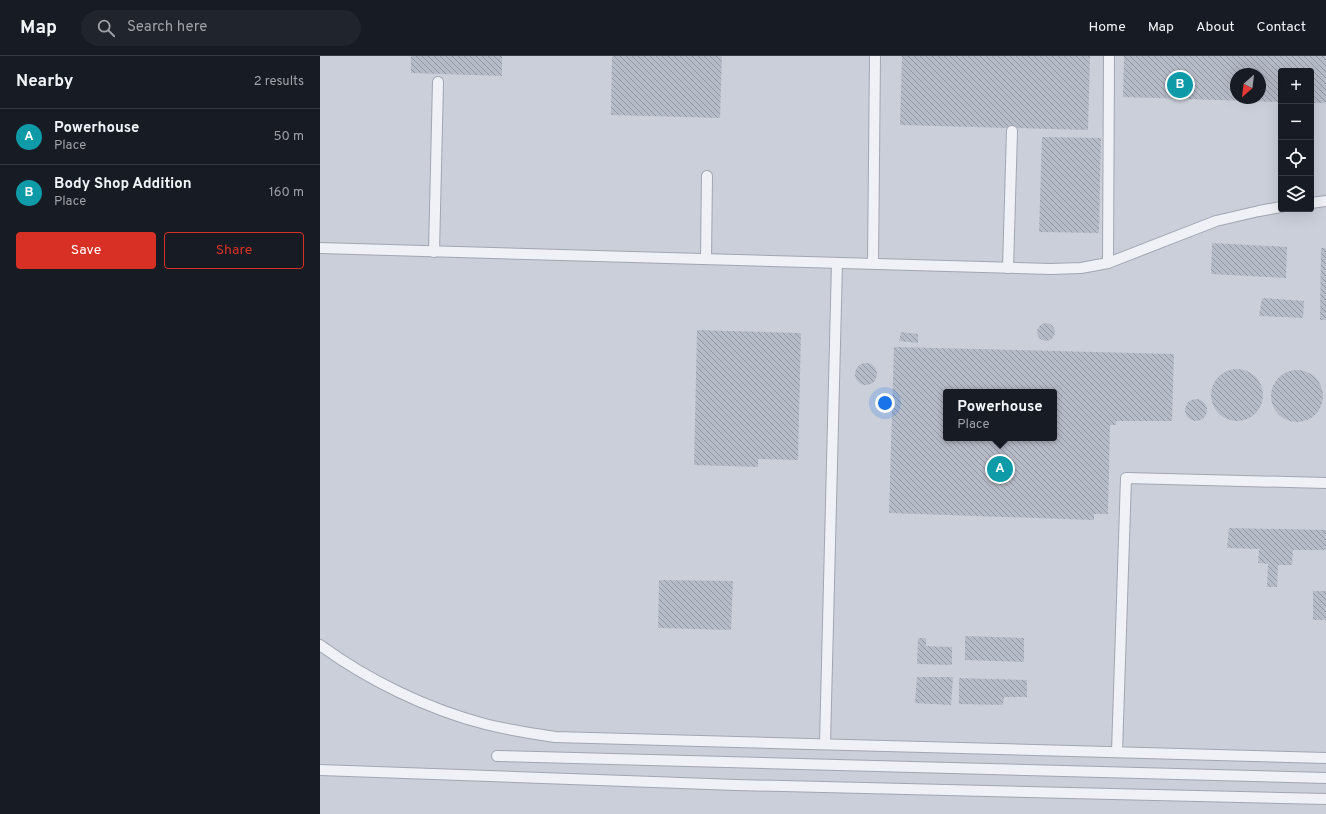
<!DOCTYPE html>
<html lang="en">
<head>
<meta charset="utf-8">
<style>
	:root { --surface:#171b24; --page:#20242c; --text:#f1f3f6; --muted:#9ea1a6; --line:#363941; --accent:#d93025 }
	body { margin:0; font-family:Overpass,sans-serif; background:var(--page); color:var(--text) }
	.controls { position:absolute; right:12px; top:12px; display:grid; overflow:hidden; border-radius:4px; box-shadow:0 4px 16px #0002 }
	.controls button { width:36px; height:36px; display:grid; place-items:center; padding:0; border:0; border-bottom:1px solid var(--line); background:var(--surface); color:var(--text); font:20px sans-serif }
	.compass { position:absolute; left:910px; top:12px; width:36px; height:36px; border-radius:50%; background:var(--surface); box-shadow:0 4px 16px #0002; rotate:208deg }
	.you { position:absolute; left:565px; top:347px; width:14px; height:14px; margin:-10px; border:3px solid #fff; border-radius:50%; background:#1a73e8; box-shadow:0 0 0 6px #1a73e833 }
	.badge { display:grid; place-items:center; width:26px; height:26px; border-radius:50%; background:var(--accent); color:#fff; font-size:13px; font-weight:700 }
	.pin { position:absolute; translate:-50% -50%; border:2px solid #fff; box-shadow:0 1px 4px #0006 }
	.popup { position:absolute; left:623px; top:333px; width:114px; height:52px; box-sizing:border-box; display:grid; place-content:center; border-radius:4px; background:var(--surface); filter:drop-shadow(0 1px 3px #0005); font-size:13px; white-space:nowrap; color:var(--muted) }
	.popup b { font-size:15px; color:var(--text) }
	.popup::after { content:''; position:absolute; left:50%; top:100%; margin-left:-8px; border:8px solid transparent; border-top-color:var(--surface) }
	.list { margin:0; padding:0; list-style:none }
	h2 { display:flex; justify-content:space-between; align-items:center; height:52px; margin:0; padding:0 16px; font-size:17px }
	h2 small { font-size:13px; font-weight:400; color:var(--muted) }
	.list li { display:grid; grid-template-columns:26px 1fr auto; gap:12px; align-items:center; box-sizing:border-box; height:56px; padding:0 16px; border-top:1px solid var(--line) }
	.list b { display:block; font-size:15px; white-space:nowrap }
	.list p { margin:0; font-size:13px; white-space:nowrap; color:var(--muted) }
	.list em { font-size:13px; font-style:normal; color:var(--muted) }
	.actions { display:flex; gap:8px; padding:12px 16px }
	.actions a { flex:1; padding:9px 0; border:1px solid var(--accent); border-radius:4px; text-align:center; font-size:14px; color:var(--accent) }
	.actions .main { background:var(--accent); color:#fff }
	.icon { flex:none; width:22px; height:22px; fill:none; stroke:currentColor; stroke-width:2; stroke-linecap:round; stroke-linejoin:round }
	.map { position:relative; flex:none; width:1006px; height:758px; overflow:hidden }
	header { display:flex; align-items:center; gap:24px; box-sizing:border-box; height:56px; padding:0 20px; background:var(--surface); border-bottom:1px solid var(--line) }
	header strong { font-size:19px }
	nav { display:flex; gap:22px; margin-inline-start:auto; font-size:14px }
	.search { width:280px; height:36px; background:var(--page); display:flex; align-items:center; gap:10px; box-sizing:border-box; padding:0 14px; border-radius:22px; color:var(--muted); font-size:15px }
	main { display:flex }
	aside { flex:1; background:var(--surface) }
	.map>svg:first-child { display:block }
</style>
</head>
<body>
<header>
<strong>Map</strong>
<div class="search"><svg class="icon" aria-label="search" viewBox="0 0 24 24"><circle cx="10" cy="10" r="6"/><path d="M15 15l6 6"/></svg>Search here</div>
<nav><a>Home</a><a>Map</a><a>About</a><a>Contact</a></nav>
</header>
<main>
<aside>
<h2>Nearby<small>2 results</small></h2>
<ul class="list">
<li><span class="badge" style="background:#0f9aa8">A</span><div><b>Powerhouse</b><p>Place</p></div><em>50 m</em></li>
<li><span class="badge" style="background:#0f9aa8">B</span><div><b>Body Shop Addition</b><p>Place</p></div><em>160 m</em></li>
</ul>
<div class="actions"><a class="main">Save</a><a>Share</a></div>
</aside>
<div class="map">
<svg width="1006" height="758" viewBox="0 0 1006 758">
	<defs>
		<pattern id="building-back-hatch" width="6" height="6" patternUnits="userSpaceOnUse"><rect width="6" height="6" fill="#b6bbc8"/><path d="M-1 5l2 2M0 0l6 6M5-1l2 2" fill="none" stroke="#9498a4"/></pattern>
	</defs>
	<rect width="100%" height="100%" fill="#dce0e8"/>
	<path fill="#cacfda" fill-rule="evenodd" d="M0,0H1006V758H0ZM961,15H991V153H961ZM916,18H940V42H916ZM626,336H734V382H626Z"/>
	<g fill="url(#building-back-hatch)" fill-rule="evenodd">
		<path d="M91,0H182V20L91,17Z"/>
		<path d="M292,0H402L400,62L291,59Z"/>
		<path d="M582,0H770L768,74L580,69Z"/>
		<path d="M804,0H1006V47H991V15H961V46L803,41ZM916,18H940V42H916Z"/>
		<path d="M722,81L781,82L779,177L719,176Z"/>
		<path d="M892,187L967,191L966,222L891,218Z"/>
		<path d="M1001,192H1006V264H1000Z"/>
		<path d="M942,242L984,245L983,262L939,260Z"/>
		<circle cx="726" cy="276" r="9"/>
		<path d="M377,274L481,277L478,404L438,403V411L374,409Z"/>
		<path d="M581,276L598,278V287L579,285Z"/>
		<path d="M574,291L854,298L852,365H796V369H790L788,458H774V464L569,457ZM626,336H734V382H626Z"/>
		<circle cx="546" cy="318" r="11"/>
		<circle cx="917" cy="339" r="26"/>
		<circle cx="977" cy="340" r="26"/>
		<circle cx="876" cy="354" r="11"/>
		<path d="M909,472L1006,474V494H973L972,509H958L957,531H947L948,508L938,507L939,493L907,492Z"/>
		<path d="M339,524L413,525L411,574L338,572Z"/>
		<rect x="993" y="535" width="13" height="29"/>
		<path d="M645,580L704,582V606L645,604Z"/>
		<path d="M598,582H606V590L632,591V609L597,608Z"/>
		<path d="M597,621H633L631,649L595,647Z"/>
		<path d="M639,622L707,624V641H684L683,649L639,648Z"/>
	</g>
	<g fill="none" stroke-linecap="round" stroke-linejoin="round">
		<g stroke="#a1a6b2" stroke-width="12">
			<g id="lane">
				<path d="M991,147L1006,145"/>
				<path d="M0,192L731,213L761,212L788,207L896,165L939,155L961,151"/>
				<path d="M114,196L118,26"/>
				<path d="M386,203L387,120"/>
				<path d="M553,207L555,0"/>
				<path d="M788,207L789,0"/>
				<path d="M688,212L692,75"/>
				<path d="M0,589C48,624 107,653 165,668C188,674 211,677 235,681L1006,702"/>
				<path d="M505,687L517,207"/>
				<path d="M797,696L806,422L1006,427"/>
				<path d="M177,700L1006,722"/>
				<path d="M0,714L416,729L1006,743"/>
			</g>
		</g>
		<use href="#lane" stroke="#eff1f6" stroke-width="10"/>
	</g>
</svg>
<div class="controls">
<button>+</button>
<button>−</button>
<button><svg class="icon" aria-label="locate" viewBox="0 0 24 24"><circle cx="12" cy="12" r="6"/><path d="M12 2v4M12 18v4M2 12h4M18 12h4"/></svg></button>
<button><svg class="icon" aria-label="layers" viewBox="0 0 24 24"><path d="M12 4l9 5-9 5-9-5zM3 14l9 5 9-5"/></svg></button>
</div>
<svg class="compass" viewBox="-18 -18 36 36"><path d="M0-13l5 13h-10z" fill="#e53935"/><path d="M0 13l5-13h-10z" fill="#9ea1a6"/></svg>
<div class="you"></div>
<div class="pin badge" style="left:680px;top:413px;background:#0f9aa8">A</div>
<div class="popup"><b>Powerhouse</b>Place</div>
<div class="pin badge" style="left:860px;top:29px;background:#0f9aa8">B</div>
</div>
</main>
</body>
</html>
